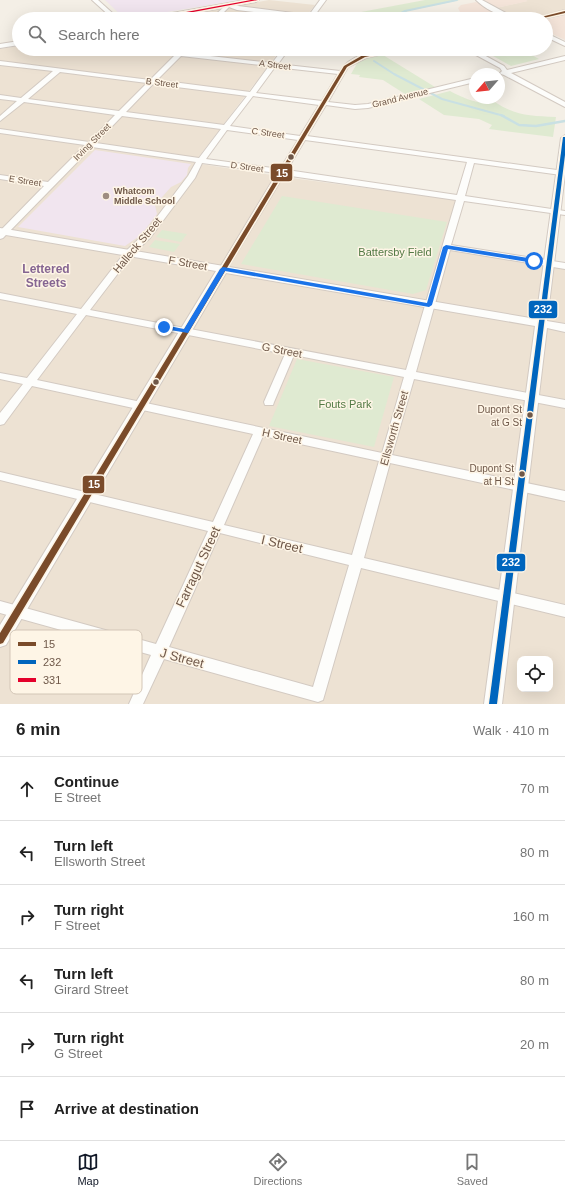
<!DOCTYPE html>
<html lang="en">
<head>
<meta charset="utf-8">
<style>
	:root { --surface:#fff; --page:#f2f2f2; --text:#222; --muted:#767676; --line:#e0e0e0; --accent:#111827 }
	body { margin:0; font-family:Helvetica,sans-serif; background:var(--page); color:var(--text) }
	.controls { position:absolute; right:12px; bottom:12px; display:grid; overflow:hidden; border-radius:8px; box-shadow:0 4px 16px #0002 }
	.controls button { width:36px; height:36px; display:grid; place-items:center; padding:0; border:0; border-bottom:1px solid var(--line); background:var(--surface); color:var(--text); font:20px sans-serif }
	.compass { position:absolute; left:469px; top:68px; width:36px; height:36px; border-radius:50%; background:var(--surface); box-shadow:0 4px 16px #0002; rotate:242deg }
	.stop { position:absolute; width:12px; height:12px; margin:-9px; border:3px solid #1a73e8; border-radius:50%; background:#fff }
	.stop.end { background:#1a73e8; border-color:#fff; box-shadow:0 1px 4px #0008 }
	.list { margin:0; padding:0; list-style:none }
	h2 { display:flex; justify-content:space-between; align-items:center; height:52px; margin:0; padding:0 16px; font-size:17px }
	h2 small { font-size:13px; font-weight:400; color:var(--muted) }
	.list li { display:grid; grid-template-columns:26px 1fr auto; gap:12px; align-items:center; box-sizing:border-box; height:64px; padding:0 16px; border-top:1px solid var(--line) }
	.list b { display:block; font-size:15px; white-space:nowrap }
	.list p { margin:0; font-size:13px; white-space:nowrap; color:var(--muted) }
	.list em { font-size:13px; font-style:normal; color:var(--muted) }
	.icon { flex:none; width:22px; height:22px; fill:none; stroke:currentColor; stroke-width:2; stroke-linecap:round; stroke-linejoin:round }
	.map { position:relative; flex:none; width:565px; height:704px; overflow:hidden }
	.search { position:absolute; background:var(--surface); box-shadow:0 4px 16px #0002; left:12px; right:12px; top:12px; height:44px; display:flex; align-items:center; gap:10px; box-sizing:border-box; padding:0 14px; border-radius:22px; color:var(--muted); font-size:15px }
	.sheet { height:436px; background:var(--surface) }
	nav { display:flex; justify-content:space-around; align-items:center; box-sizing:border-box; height:56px; border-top:1px solid var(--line); background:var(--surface); font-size:11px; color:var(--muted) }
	nav a { display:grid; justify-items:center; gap:2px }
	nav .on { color:var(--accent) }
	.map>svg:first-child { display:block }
</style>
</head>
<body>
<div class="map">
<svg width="565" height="704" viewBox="0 0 565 704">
	<rect width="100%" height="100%" fill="#f4efe6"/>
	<g fill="#ede2d3" fill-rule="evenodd">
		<path d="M269,0L315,5L304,19H166Z"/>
		<path d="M525,0H565V10L527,19H517L496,8L527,1Z"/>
		<path d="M19,46V49H281L194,163L292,178L456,200L444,247L565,268V704H0V49ZM520,659H550V689H520Z"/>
	</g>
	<g fill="#f4e4d9">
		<path d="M484,0H525L528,1L496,8Z"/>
		<path d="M476,2L508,19H431L460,12L458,8L461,5Z"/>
		<path d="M565,15V40L546,31V20Z"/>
	</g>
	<g fill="#f1e5ef">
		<path d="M105,0H239L131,18L123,17Z"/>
		<path d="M95,150L191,164L188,168L187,175L181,182L171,187L155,205L157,214L141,235L125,246L18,227Z"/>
	</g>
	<g fill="#dfead1">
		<path d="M425,0H460L407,11L406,13L413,19H369L361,12Z"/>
		<path d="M500,49H521L539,59L511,66L486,52Z"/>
		<path d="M383,55L435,87L405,94L383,80L359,77L360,75L351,74L359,60Z"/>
		<path d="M450,91C463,98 481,106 495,102C516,116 531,116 556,117L553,137L489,129L492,125L479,119L444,115L419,99Z"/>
		<path d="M282,196L447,222L426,290L413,294L241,264Z"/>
		<path d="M162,230L187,234L181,242L156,237Z"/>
		<path d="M155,240L180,244L174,252L149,247Z"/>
		<path d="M297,359L394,377L374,447L269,426Z"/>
	</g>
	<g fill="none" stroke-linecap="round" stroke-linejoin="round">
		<g stroke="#c9e0e3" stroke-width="2">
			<path d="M390,19L405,11L457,0"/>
			<path d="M374,61L394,74L442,99L504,116"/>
		</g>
		<path stroke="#c9e0e3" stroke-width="2.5" d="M501,115L519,125L536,126L565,121"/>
		<g stroke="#d3cac2" stroke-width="2">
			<g id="minor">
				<path d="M92,0H98L119,19H113Z"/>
				<path d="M320,0H326L315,15L336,19H306L307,18L237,10L229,7L217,19H211L228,3L238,6L309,15Z"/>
				<path d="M476,0H482L517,19C504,19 485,9 476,0Z"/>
				<path d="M565,10V14L542,19H532Z"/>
				<path d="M546,33L565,42V46L546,37Z"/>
				<path d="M135,49H153L178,52L181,49H187L184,53L272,63L283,49H289L278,64L340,71C352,52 382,49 403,49L366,58L348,67L328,102L355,105L368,104L475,78V82L368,108L355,109L326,105L307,136L564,171L565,173L561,175L474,163L465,196L565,211V215L464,201L451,245L565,263V269L450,250L416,372L565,400V408L414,379L392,455L565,491V501L390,463L364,558L565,605V617L361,568L323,700L318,702L164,659L143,704H129L151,655L0,613V601L156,644L208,531L0,480V472L213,522L253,434L32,386L4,424L0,425V413L23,384L0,379V373L27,378L77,314L0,299V293L81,309L126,251L144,234L188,176L196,162L92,147L3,238L0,239V231L44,186L0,179V175L48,182L85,145L0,133V129L89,142L115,115L24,102L0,121V116L17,101L0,99V95L21,98L53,71L0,65V61L150,80L175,55L138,51ZM181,56L269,66L250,92L157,80ZM275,67L338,74L322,101L256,93ZM60,72L147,83L119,111L28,99ZM153,84L247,96L224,125L126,112ZM253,96L319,105L300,136L230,126ZM122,116L221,129L199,158L96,143ZM227,130L298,140L280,169L206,159ZM305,140L467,162L457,195L287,170ZM202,163L277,173L219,269L223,272L227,269L284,175L456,200L406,370L90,310L132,255L150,238L195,178ZM86,315L285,354L264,402L265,405H273L274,402L294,355L404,377L382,453L37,380ZM263,436L379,461L352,555L224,525ZM220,533L349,565L313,687L169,647Z"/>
				<path d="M465,49H473L504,66L507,70L565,56V60L511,73L565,102V107L504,75L501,74L500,73L502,71L500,68Z"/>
			</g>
		</g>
		<g stroke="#d3cac2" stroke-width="2">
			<g id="tertiary">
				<path d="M245,0H259L256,2L161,19H147L150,17Z"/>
				<path d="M19,41V45L0,48V44Z"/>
				<path d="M565,135V174L547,321L565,324V332L547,328L502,704H484L535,326L226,273L6,645L0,647V625L216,271L0,234V228L536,319L561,138Z"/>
			</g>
		</g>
		<use href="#minor" fill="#fdfdfb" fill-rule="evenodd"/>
		<use href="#tertiary" fill="#fdfdfb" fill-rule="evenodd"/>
		<g stroke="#fef5e6" stroke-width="3">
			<g id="bus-1">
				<path d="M565,11V13L539,19H533Z"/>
				<path d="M394,49H402L365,57L347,67L3,643L0,644V633L344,66L363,55Z"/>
			</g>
		</g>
		<g stroke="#fef5e6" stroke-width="3">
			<path id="bus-2" d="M563,137H565V155L497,704H489Z"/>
		</g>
		<g stroke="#fef5e6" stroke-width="3">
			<path id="bus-3" d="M251,0H258L156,19H148Z"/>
		</g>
		<use href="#bus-1" fill="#7a4b2a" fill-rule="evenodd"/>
		<use href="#bus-2" fill="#0065bd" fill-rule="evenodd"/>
		<use href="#bus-3" fill="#e4002b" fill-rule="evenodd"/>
	</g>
	<path fill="#1a73e8" d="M446,245L534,259L537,261L534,263L448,249L432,305L429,307L225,271L188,333L164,329L160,327L164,325L184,329L220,269L223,267L427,303L443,247Z"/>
	<g fill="#6f5849" stroke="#fef5e6" stroke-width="1.5">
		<circle cx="291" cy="157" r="3.5"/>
		<circle cx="156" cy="382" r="3.5"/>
		<circle cx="530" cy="415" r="3.5"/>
		<circle cx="522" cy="474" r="3.5"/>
	</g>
	<circle fill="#9e8d80" stroke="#fef5e6" stroke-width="1.5" cx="106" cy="196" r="4"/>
	<g text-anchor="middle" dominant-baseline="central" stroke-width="3" stroke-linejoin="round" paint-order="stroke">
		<g font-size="9" fill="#6f5849" stroke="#fef5e6">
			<text transform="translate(275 65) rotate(7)">A Street</text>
			<text transform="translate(162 83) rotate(7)">B Street</text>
			<text transform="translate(400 98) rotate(-14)">Grand Avenue</text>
			<text transform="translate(268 133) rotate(8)">C Street</text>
			<text transform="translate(92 142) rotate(-45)">Irving Street</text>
			<text transform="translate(247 167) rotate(8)">D Street</text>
			<text transform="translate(25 181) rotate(9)">E Street</text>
		</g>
		<g font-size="9" font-weight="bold" fill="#6f5849" stroke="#fef5e6" text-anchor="start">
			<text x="114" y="191">Whatcom<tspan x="114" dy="10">Middle School</tspan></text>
		</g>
		<g font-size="10" fill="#6f5849" stroke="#fef5e6" text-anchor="end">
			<text x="522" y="409">Dupont St<tspan x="522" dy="13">at G St</tspan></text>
			<text x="514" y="468">Dupont St<tspan x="514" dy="13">at H St</tspan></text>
		</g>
		<g font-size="11" fill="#6f5849" stroke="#fef5e6">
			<text transform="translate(137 245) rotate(-50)">Halleck Street</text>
			<text transform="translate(188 263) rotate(10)">F Street</text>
			<text transform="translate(282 350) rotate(11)">G Street</text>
			<text transform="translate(394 428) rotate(-74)">Ellsworth Street</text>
			<text transform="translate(282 436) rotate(12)">H Street</text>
		</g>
		<g font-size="11" fill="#537a45" stroke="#fef5e6">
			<text x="395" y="252">Battersby Field</text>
			<text x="345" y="404">Fouts Park</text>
		</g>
		<g font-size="12" font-weight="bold" fill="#856592" stroke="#fef5e6">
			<text x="46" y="269">Lettered<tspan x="46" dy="14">Streets</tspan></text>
		</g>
		<g font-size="13" fill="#6f5849" stroke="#fef5e6">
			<text transform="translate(282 544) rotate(13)">I Street</text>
			<text transform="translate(198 567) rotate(-65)">Farragut Street</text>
			<text transform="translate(182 658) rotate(15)">J Street</text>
		</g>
	</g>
	<rect x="10" y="630" width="132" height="64" rx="6" fill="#fef5e6" stroke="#d3c6b7" stroke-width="1"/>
	<rect x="18" y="642" width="18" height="4" fill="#7a4b2a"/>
	<rect x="18" y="660" width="18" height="4" fill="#0065bd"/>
	<rect x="18" y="678" width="18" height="4" fill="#e4002b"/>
	<g font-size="11" fill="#6f5849">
		<text x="43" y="648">15</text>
		<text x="43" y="666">232</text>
		<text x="43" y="684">331</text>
	</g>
	<g stroke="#fef5e6" stroke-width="1.5">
		<rect x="270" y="163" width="23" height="19" rx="4" fill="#7a4b2a"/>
		<rect x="528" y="300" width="30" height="19" rx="4" fill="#0065bd"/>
		<rect x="82" y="475" width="23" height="19" rx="4" fill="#7a4b2a"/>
		<rect x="496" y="553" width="30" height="19" rx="4" fill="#0065bd"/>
	</g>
	<g font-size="11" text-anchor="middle" font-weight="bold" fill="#fff">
		<text x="282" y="177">15</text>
		<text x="543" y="313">232</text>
		<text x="94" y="488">15</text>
		<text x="511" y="566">232</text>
	</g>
</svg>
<div class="controls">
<button><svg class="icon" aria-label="locate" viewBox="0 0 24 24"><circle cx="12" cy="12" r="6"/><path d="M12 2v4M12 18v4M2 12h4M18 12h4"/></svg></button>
</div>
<svg class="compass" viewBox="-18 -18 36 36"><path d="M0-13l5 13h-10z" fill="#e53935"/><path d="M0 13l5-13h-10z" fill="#767676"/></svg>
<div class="stop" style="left:534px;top:261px"></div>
<div class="stop end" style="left:164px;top:327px"></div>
<div class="search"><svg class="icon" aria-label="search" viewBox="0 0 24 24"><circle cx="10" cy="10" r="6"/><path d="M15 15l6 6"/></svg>Search here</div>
</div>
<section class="sheet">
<h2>6 min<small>Walk · 410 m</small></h2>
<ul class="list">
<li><svg class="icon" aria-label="ahead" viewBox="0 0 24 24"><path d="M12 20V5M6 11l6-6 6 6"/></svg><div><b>Continue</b><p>E Street</p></div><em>70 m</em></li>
<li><svg class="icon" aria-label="left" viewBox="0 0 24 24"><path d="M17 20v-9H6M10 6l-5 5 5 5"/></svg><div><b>Turn left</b><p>Ellsworth Street</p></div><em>80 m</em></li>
<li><svg class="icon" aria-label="right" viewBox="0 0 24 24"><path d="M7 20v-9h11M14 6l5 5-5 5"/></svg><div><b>Turn right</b><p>F Street</p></div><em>160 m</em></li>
<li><svg class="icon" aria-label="left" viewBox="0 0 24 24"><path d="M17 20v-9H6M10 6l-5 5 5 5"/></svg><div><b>Turn left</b><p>Girard Street</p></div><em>80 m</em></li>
<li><svg class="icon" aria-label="right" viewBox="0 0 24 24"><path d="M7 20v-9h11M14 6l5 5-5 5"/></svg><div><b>Turn right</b><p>G Street</p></div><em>20 m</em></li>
<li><svg class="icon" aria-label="arrive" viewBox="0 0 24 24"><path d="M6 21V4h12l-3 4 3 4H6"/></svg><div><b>Arrive at destination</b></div></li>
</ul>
</section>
<nav>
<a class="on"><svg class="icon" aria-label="map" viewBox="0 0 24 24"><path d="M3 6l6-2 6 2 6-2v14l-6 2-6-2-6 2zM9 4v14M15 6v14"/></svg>Map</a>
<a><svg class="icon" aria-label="directions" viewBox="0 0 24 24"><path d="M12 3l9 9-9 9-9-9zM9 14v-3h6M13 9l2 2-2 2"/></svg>Directions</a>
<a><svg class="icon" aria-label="saved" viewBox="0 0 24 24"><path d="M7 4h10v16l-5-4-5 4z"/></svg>Saved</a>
</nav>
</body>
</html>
